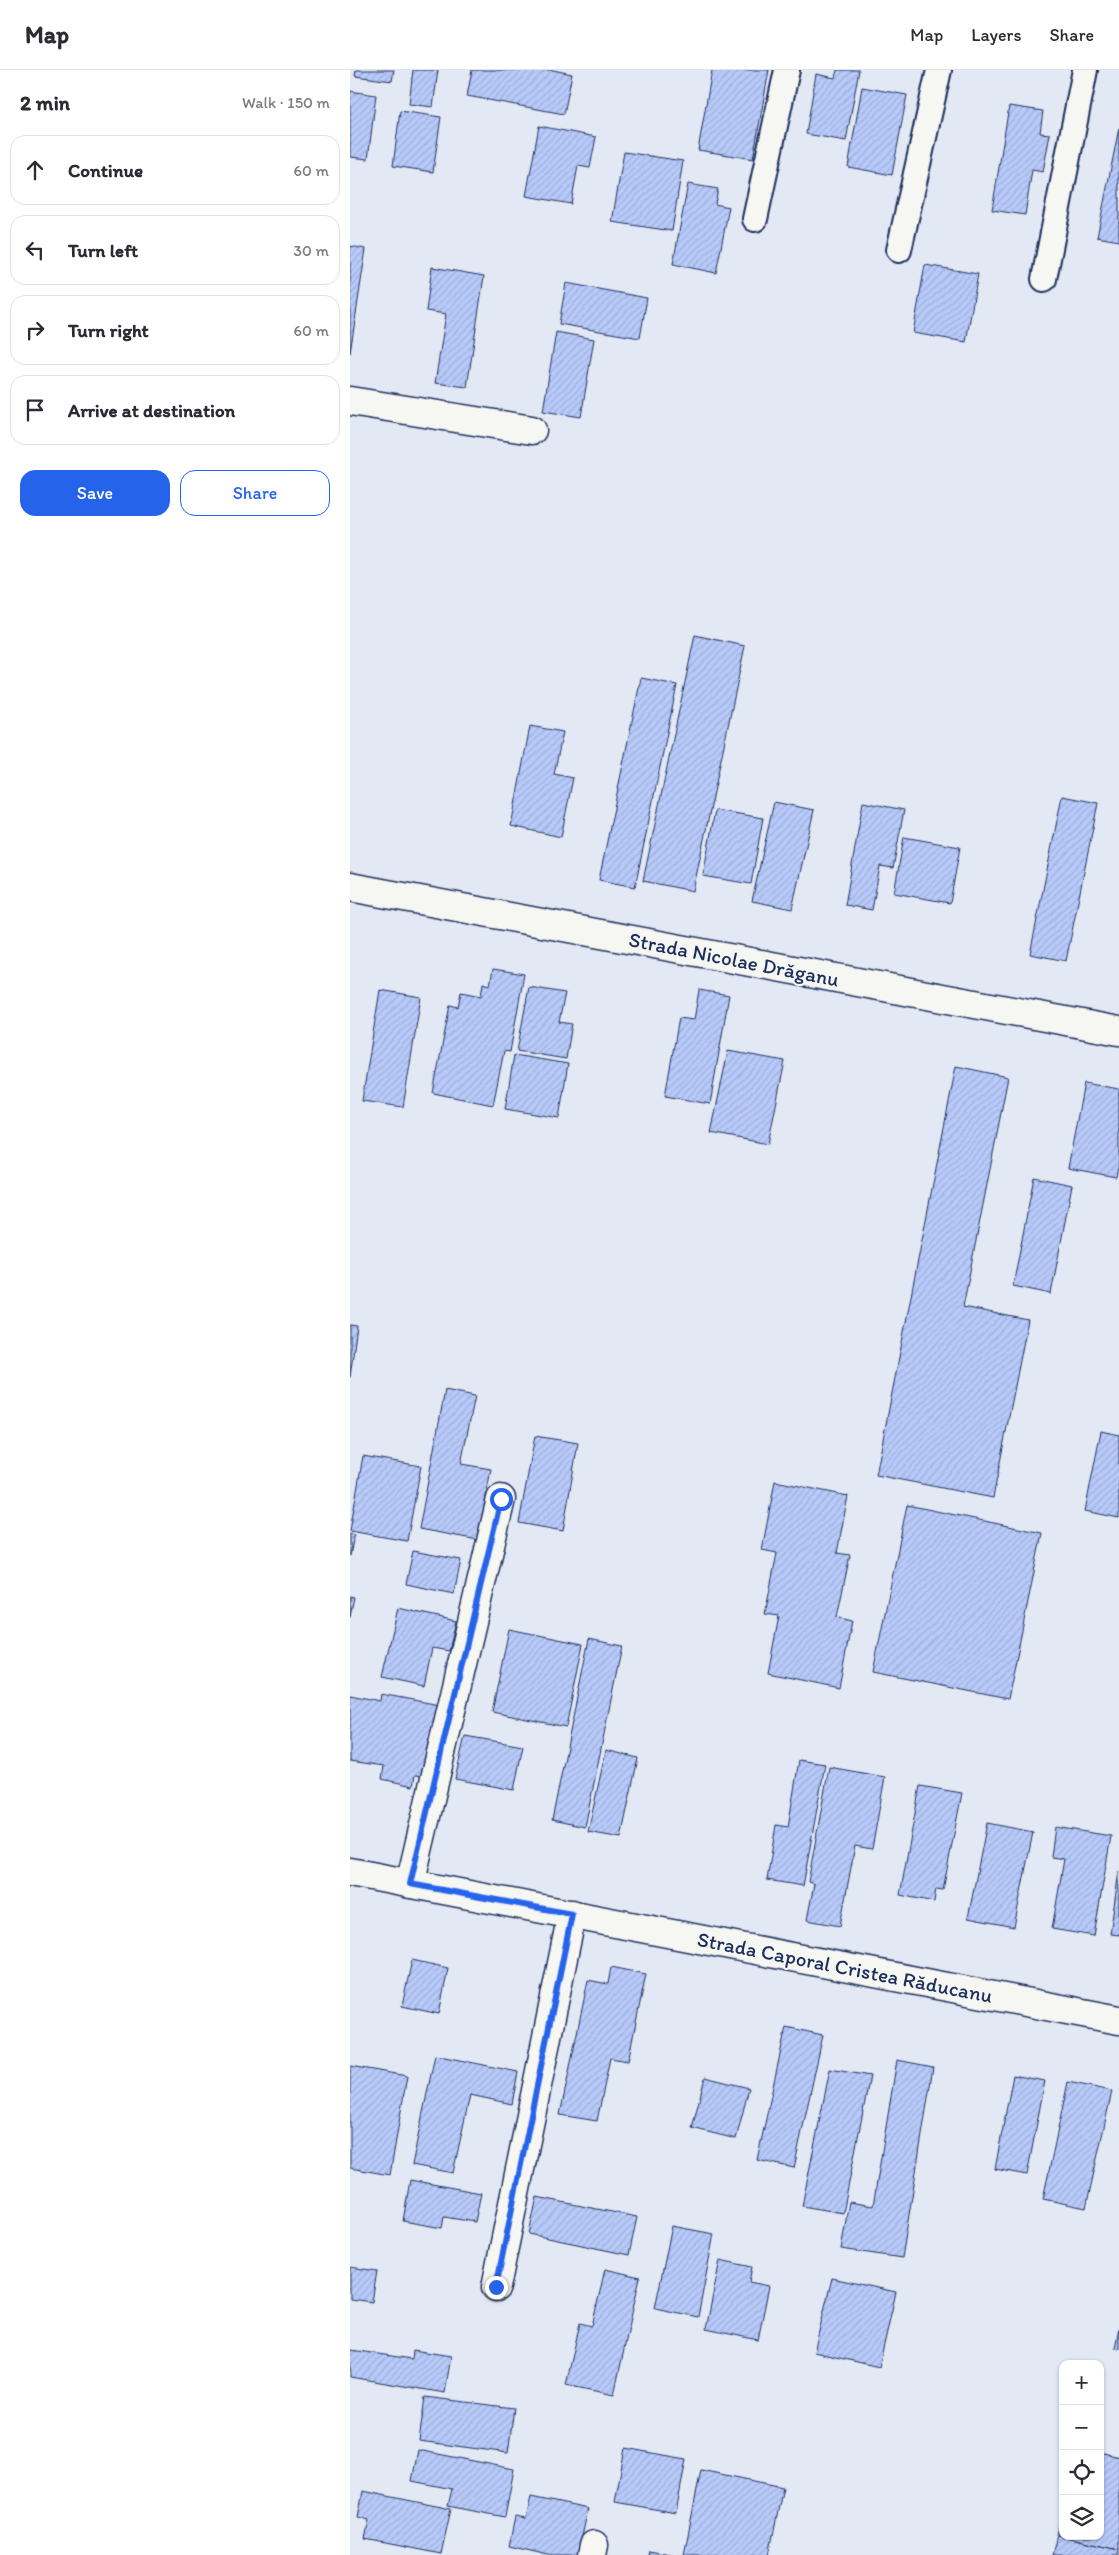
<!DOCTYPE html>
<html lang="en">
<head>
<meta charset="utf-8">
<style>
	:root { --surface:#fff; --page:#f7f7f7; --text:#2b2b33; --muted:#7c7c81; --line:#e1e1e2; --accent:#2563eb }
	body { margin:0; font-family:Itim,sans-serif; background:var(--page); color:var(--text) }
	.controls { position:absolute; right:15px; bottom:15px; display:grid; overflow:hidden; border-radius:10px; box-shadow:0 1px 4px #0004 }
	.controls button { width:45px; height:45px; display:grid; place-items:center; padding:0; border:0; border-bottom:1px solid var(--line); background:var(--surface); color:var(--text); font:25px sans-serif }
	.stop { position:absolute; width:15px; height:15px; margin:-11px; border:4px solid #2563eb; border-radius:50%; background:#fff }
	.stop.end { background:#2563eb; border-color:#fff; box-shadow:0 1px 5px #0008 }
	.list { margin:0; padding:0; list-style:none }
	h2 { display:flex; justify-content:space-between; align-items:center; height:65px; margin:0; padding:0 20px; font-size:21px }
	h2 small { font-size:16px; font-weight:400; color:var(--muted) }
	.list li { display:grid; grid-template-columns:32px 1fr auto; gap:15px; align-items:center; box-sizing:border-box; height:70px; margin:0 10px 10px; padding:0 10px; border:1px solid var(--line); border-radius:15px }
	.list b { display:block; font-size:19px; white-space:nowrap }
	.list em { font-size:16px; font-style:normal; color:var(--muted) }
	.actions { display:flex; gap:10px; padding:15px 20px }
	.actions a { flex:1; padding:11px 0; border:1px solid var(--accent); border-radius:15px; text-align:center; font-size:18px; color:var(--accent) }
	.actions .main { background:var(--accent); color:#fff }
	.icon { flex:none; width:28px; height:28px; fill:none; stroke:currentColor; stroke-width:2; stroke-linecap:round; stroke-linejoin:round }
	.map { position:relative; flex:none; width:769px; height:2485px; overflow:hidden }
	header { display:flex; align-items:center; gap:30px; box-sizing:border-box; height:70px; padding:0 25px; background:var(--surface); border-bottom:1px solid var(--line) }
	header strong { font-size:24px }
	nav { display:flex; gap:28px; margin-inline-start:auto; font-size:18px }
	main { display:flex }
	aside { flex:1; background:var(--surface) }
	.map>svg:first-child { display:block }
</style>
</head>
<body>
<header>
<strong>Map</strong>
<nav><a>Map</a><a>Layers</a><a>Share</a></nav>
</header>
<main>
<aside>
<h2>2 min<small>Walk · 150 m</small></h2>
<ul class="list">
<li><svg class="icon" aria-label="ahead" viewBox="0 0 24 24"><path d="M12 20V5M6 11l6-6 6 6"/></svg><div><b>Continue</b></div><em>60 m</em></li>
<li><svg class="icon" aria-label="left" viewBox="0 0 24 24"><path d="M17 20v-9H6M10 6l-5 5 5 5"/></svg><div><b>Turn left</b></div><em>30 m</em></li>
<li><svg class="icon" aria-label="right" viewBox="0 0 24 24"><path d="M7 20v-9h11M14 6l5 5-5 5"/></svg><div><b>Turn right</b></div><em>60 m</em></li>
<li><svg class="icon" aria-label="arrive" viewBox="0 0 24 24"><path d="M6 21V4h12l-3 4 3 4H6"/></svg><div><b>Arrive at destination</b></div></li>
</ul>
<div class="actions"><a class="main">Save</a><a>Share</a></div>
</aside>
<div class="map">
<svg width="769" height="2485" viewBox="0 0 769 2485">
	<defs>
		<pattern id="building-hatch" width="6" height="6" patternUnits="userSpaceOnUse" patternTransform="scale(1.25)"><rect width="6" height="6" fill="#b8cafa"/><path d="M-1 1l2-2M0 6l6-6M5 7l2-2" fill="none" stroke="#9eaed9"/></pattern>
	</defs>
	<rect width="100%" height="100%" fill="#e3e9f4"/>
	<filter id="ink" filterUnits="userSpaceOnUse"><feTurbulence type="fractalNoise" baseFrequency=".02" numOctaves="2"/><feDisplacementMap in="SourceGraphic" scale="10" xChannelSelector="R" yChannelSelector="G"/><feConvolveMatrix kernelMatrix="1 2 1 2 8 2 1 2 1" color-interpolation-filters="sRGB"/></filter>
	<g filter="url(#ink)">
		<g fill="url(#building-hatch)" stroke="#1b2f5e">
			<path d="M6,0H44L42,11L5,6Z"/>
			<path d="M63,0H88L83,37L59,34Z"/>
			<path d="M122,0H203L222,4L214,44L117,26Z"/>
			<path d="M362,0H419L403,89L348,80Z"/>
			<path d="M487,0H509L496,71L456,64L466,4L485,8Z"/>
			<path d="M512,17L557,25L542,105L498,97Z"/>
			<path d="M0,21L26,25L18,89L0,87Z"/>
			<path d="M659,36L693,41L690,63L700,64L693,102L682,100L675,145L642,140Z"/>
			<path d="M50,41L91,47L83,102L43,96Z"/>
			<path d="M189,56L246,67L240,98L228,96L221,134L176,126Z"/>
			<path d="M769,58V171L747,167Z"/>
			<path d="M274,82L333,91L322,161L262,152Z"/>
			<path d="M338,114L368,119L365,134L379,137L366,203L323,194Z"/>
			<path d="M0,176L16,179L0,283Z"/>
			<path d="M575,195L628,204L616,272L563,263Z"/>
			<path d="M82,197L134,206L117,317L85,313L96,244L76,241Z"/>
			<path d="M216,213L297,228L290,268L209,254Z"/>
			<path d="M206,262L244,269L231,347L193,341Z"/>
			<path d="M345,565L395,576L343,821L293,811Z"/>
			<path d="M291,608L327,615L285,817L249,810Z"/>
			<path d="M180,656L213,662L204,704L223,708L211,767L161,756Z"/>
			<path d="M712,726L748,733L716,891L680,884Z"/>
			<path d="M424,732L464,740L442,839L402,831Z"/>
			<path d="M513,732L554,740L543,798L530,796L522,840L495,835Z"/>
			<path d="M365,740L413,748L401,814L353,806Z"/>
			<path d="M554,767L610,777L600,833L544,823Z"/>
			<path d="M143,899L174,904L160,982L154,981L143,1035L83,1023L100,935L108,937L111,922L131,926L133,913L140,915Z"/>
			<path d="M179,917L215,923L209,952L222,954L216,989L167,981Z"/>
			<path d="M30,920L71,927L53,1037L12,1031Z"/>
			<path d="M349,920L379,925L360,1034L315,1026L329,948L344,950Z"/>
			<path d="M378,981L435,991L418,1074L361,1063Z"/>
			<path d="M164,985L218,994L209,1048L155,1039Z"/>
			<path d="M606,996L658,1007L613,1237L678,1250L643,1428L526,1405Z"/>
			<path d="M734,1013L769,1019V1093L766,1107L718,1098Z"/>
			<path d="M684,1107L722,1115L701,1224L663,1216Z"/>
			<path d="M0,1255L7,1256L0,1307Z"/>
			<path d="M95,1320L125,1326L111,1394L141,1399L128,1470L69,1459Z"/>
			<path d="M751,1361L769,1365V1448L735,1441Z"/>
			<path d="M185,1366L228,1373L213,1461L169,1453Z"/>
			<path d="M13,1386L71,1396L57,1471L0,1461Z"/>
			<path d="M425,1411L498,1426L487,1483L500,1485L487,1547L502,1551L489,1618L418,1603L429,1546L415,1544L427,1483L412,1480Z"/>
			<path d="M557,1435L692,1463L658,1629L523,1602Z"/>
			<path d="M0,1464L4,1465L0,1486Z"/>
			<path d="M63,1481L111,1490L104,1524L56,1514Z"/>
			<path d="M0,1526L4,1527L0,1547Z"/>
			<path d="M48,1538L106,1551L99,1581L82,1578L74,1616L32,1607Z"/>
			<path d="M159,1559L233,1574L216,1657L142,1642Z"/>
			<path d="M239,1569L272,1576L235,1757L202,1750Z"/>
			<path d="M31,1624L95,1636L82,1707L65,1705L63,1716L32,1709L34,1696L0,1691V1625L30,1631Z"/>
			<path d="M115,1666L173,1676L164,1720L105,1709Z"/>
			<path d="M256,1680L288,1688L271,1768L238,1762Z"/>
			<path d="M449,1690L475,1694L453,1816L417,1810L426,1755L438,1757Z"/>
			<path d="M479,1697L535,1707L522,1779L505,1776L490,1856L457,1850L464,1814L458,1812Z"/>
			<path d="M570,1716L612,1723L593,1820L586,1819L584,1832L550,1825Z"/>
			<path d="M637,1753L683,1762L664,1857L618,1848Z"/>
			<path d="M705,1757L761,1766L744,1866L702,1859L714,1789L701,1787Z"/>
			<path d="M769,1801V1865L760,1864Z"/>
			<path d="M62,1890L98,1898L89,1944L52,1936Z"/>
			<path d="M261,1897L296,1904L278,1991L260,1988L247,2051L210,2045L238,1910L258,1914Z"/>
			<path d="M436,1957L473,1965L444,2098L407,2090Z"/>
			<path d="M85,1985L168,2002L162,2034L120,2025L103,2103L62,2095Z"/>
			<path d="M547,1990L583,1997L552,2188L491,2179L499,2132L523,2136Z"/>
			<path d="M0,1996L57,2006L40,2105L0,2098Z"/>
			<path d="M480,1999L520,2006L493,2143L452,2136Z"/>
			<path d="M663,2005L695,2011L677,2105L645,2099Z"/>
			<path d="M355,2007L399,2018L386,2069L342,2058Z"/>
			<path d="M718,2012L762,2021L736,2138L693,2129Z"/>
			<path d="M60,2110L131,2123L125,2152L94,2147L92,2158L53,2151Z"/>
			<path d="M187,2127L287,2147L279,2185L179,2164Z"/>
			<path d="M322,2156L364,2164L348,2247L305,2238Z"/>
			<path d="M370,2190L402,2197L399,2212L419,2216L408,2270L356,2259Z"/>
			<path d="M0,2197L27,2201L22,2232L0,2229Z"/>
			<path d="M255,2199L290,2207L264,2325L216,2315L230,2253L242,2256Z"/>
			<path d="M482,2208L546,2222L529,2297L464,2282Z"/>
			<path d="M769,2257V2279L765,2278Z"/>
			<path d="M1,2280L62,2289L63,2280L101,2286L95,2323L0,2307Z"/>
			<path d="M75,2327L164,2338L158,2383L69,2371Z"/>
			<path d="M275,2378L336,2389L326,2443L265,2432Z"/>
			<path d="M68,2380L164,2399L155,2447L98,2436L102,2419L62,2411Z"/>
			<path d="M750,2382L769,2387V2479L707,2465L713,2440V2466H750Z"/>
			<path d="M351,2400L433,2417L419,2485H334Z"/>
			<path d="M13,2421L101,2439L91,2484L15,2469L19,2450L8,2447Z"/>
			<path d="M181,2427L238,2439L228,2485H198L159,2476L165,2447L176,2449Z"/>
			<path d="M707,2465L769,2479V2485H702Z"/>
			<path d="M298,2480L326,2485H297Z"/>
		</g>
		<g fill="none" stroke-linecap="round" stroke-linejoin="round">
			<g stroke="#1b2f5e" stroke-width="28">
				<g id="service">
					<path d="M405,149L437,0"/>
					<path d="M549,180L589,0"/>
					<path d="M694,209L735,0"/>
				</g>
			</g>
			<g stroke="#1b2f5e" stroke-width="31">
				<g id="minor">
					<path d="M0,331L182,360"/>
					<path d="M0,817L769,961"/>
					<path d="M0,1802L769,1950"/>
					<path d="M60,1814L151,1429"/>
					<path d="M146,2217L222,1844"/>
					<path d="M242,2485L244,2475"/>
				</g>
			</g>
			<use href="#service" stroke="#f6f6f2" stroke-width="24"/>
			<use href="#minor" stroke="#f6f6f2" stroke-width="28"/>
		</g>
	</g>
	<g fill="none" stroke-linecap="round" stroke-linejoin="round" filter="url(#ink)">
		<path stroke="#2563eb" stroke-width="6" d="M146,2217L222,1844L60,1814L151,1429"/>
	</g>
	<g text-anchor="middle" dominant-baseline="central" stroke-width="4" stroke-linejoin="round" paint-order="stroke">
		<g font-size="21" fill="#1b2f5e" stroke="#f6f6f2">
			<text transform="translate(384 889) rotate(11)">Strada Nicolae Drăganu</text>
			<text transform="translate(495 1897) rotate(11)">Strada Caporal Cristea Răducanu</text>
		</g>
	</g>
</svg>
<div class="controls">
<button>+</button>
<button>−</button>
<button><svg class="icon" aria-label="locate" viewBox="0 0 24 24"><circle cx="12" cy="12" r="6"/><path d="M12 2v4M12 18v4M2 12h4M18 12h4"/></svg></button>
<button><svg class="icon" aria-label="layers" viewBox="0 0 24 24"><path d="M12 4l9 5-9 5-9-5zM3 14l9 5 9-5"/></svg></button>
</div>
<div class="stop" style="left:151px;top:1429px"></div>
<div class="stop end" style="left:146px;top:2217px"></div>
</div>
</main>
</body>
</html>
